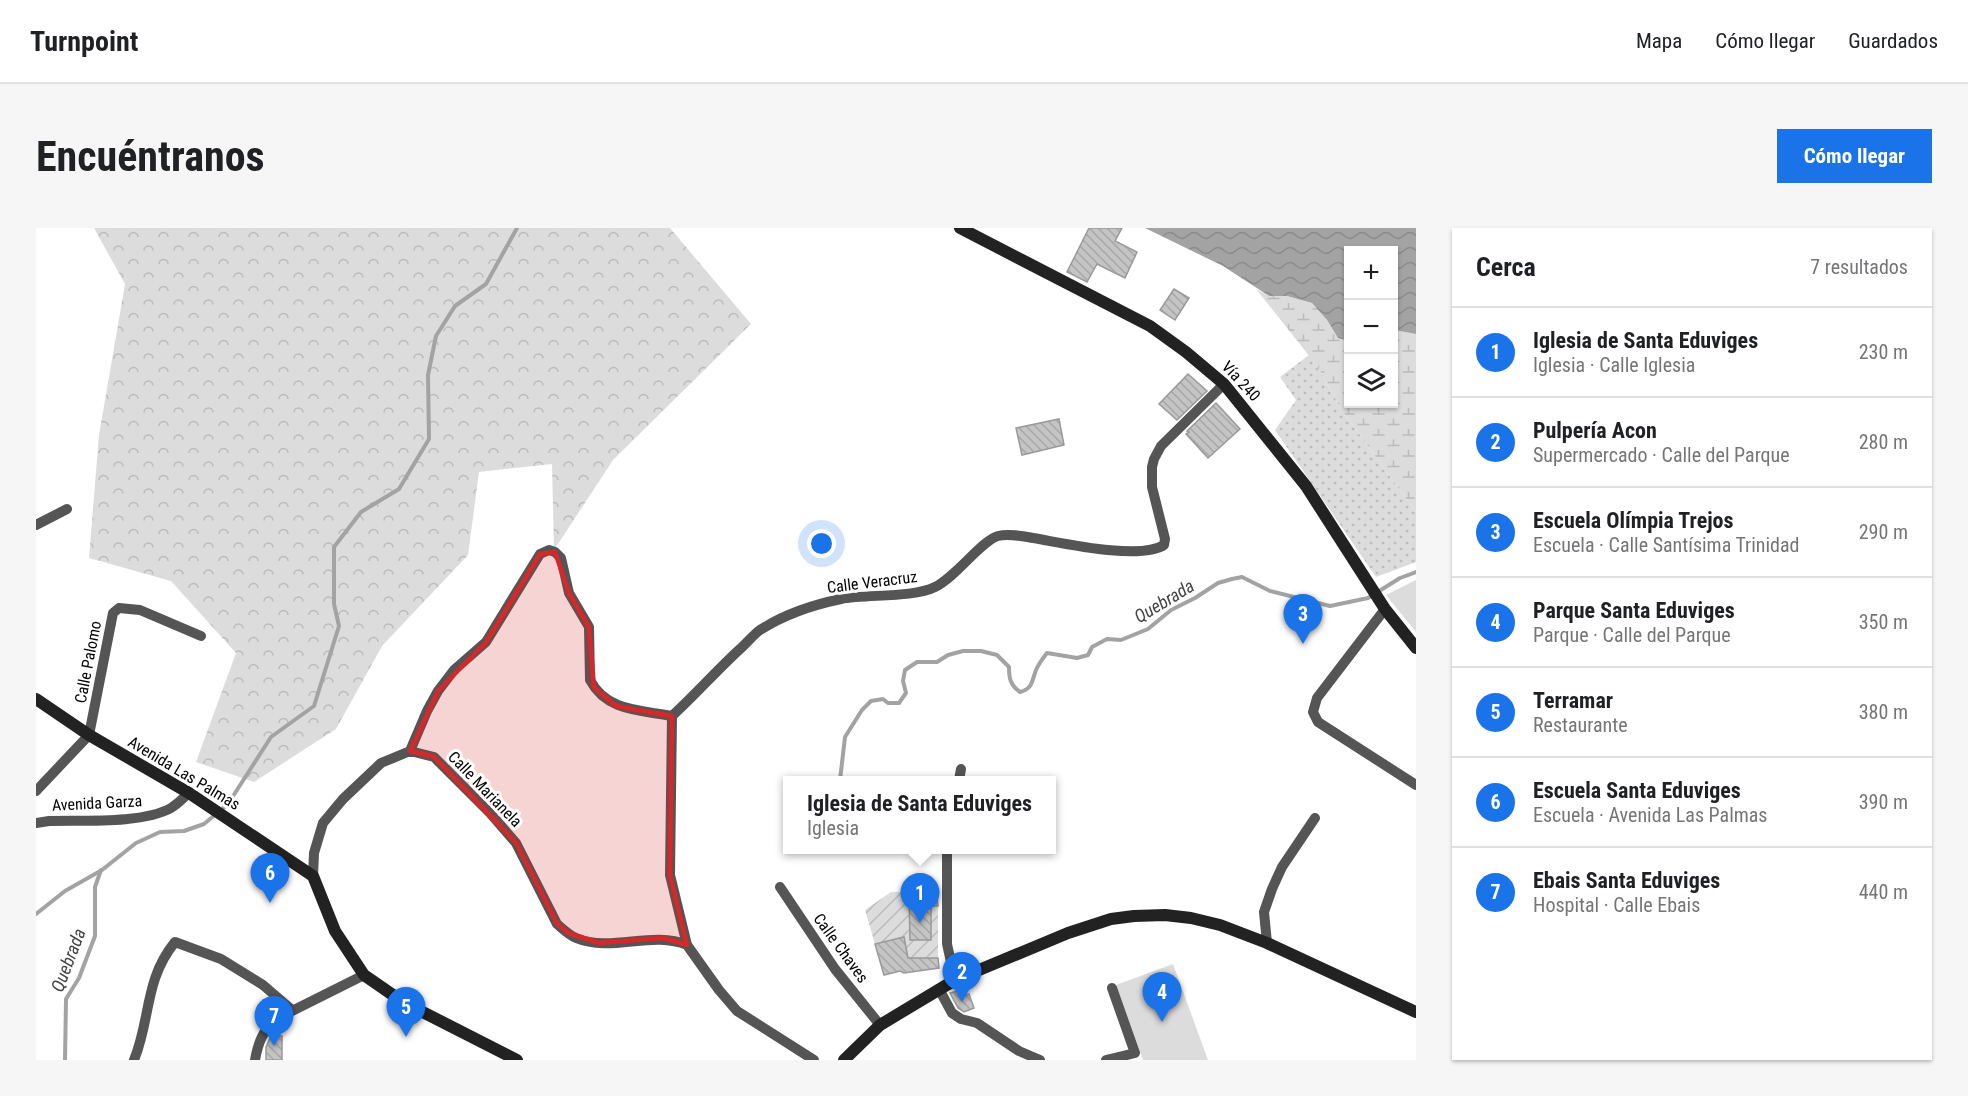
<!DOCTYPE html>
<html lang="es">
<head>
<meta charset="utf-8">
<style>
	:root { --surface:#fff; --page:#f6f6f6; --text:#202124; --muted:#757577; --line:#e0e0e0; --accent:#1a73e8 }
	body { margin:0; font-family:"Roboto Condensed",sans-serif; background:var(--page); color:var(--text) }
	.controls { position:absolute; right:18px; top:18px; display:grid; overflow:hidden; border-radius:0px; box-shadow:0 2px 4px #0004 }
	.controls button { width:54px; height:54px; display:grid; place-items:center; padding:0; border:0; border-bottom:2px solid var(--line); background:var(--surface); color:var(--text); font:30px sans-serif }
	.you { position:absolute; left:786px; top:316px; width:21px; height:21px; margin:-15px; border:4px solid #fff; border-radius:50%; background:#1a73e8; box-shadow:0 0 0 9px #1a73e833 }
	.badge { display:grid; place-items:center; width:39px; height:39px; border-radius:50%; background:var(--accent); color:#fff; font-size:20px; font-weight:700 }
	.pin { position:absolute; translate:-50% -50px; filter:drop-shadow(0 2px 3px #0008) }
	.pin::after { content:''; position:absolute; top:32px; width:21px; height:18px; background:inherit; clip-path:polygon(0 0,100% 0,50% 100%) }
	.popup { position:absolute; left:747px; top:548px; width:273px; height:78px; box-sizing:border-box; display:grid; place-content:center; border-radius:0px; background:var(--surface); filter:drop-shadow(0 2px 4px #0005); font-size:20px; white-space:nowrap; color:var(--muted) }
	.popup b { font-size:22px; color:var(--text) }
	.popup::after { content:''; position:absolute; left:50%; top:100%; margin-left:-12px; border:12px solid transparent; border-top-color:var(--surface) }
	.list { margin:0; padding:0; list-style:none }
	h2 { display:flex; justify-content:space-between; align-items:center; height:78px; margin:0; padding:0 24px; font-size:26px }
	h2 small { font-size:20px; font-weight:400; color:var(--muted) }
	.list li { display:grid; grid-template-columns:39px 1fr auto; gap:18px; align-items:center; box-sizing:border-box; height:90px; padding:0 24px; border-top:2px solid var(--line) }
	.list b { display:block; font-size:22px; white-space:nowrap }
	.list p { margin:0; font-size:20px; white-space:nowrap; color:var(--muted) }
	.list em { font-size:20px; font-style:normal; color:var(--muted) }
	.icon { flex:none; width:33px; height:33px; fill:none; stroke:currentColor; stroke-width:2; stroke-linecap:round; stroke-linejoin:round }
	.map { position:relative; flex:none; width:1380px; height:832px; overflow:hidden; border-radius:0px }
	header { display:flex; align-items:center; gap:36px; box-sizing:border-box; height:84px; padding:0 30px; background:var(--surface); border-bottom:2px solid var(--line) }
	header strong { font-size:28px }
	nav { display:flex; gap:33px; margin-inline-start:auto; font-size:21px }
	.intro { display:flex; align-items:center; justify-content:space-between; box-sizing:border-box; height:144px; padding:0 36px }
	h1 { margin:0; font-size:42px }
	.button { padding:15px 27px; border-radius:0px; background:var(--accent); color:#fff; font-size:21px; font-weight:700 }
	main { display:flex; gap:36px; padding:0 36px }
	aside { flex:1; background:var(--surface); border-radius:0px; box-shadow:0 2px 4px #0004 }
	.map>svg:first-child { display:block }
</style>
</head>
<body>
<header>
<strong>Turnpoint</strong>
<nav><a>Mapa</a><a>Cómo llegar</a><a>Guardados</a></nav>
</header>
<div class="intro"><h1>Encuéntranos</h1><a class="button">Cómo llegar</a></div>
<main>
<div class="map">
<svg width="1380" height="832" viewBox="0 0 1380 832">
	<defs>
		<pattern id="grass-dots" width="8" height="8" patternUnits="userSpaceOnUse" patternTransform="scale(1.5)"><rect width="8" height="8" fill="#dcdcdc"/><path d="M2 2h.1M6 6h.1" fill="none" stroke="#bbb" stroke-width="1.8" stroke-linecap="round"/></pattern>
		<pattern id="forest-crowns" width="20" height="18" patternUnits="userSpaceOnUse" patternTransform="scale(1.5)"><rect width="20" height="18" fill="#dcdcdc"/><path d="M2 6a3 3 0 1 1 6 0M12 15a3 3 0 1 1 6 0" fill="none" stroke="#bbb"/></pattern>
		<pattern id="wetland-marsh" width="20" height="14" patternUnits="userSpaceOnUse" patternTransform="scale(1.5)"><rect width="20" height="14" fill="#dcdcdc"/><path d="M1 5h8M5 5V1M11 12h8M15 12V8" fill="none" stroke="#bbb"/></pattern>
		<pattern id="garden-furrows" width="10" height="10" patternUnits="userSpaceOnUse" patternTransform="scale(1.5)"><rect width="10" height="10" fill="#dcdcdc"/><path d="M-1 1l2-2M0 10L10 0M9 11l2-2" fill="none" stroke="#bbb"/></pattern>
		<pattern id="water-waves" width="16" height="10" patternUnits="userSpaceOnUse" patternTransform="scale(1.5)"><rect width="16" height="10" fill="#a3a3a3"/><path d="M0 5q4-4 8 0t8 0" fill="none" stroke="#8b8b8b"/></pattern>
		<pattern id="building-back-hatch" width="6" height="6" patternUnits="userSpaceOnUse" patternTransform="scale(1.5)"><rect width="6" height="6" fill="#c4c4c4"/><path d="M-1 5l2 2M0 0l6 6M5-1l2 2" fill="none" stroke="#a7a7a7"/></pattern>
	</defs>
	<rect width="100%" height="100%" fill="#fff"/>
	<path fill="url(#grass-dots)" d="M1273,127L1282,139L1305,181L1380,284V334L1340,349L1239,202L1260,172L1244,149Z"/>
	<path fill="url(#forest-crowns)" d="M58,0H634L715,96L577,232L518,322L516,236L443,244L432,327L346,418L300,501L218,554L160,534L200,425L135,353L53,330L63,207L89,56Z"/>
	<path fill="url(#wetland-marsh)" d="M1220,61L1233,68H1251L1276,75L1291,92L1302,110L1312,113V176H1358V102L1380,106V284L1305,181L1282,139Z"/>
	<g fill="#dcdcdc">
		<path d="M1380,352V404L1350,367Z"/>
		<path d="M1137,736L1172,832H1107L1080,757Z"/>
	</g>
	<path fill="url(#garden-furrows)" d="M902,663L901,668L873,669L874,712H895V678H902V730H872L868,709L839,716L829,682L855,664Z"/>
	<path fill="url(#water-waves)" d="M1109,0H1380V106L1358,102V22H1312V113L1302,110L1291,92L1276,75L1251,68H1233L1187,38Z"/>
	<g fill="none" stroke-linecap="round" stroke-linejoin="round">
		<g stroke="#a3a3a3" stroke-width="4">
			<path d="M804,552L809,509L826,482L835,473L847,471L852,475H863L870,465L867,453L869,442L881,434H901L912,427L927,423H945L961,427L973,439C973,450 974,457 984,464C997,461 996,452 1000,442C1003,435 1007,430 1011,425L1041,430L1052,427L1056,419L1071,411L1085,412L1112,401L1135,382L1159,370L1182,355L1196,351L1206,349L1234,363L1294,378L1332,370L1364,350L1380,344"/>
			<path d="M0,686L29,663L66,642L100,615L124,604L148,603L168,596L192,576L235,509L278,478L303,398L298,376V319L325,284L363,261L393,211L392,147L400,108L419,78L450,56L481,0"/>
			<path d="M29,832L30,771L43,750L59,708V659L65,642"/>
		</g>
	</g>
	<g fill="url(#building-back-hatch)" stroke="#999" stroke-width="1.5">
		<path d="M1053,0H1086L1079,13L1101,24L1089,50L1061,36L1051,54L1031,44Z"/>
		<path d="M1138,61L1153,70L1139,92L1124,82Z"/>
		<path d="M1152,146L1171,163L1141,192L1123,176Z"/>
		<path d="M1180,175L1204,201L1172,230L1150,206L1153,204L1151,203Z"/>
		<path d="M1023,191L1028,217L986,227L980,200Z"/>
		<path d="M873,668H901L902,678H895V712H874Z"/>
		<path d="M868,709L872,730H902L903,740L868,745L864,743L848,747L839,716Z"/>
		<path d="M926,762L928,768L933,766L938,780L928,784L922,780L914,765Z"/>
		<path d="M235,808H246V832H230V819Z"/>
	</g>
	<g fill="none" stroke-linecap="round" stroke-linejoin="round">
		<g stroke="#555" stroke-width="10">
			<path d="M0,297L31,281"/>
			<path d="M1349,381L1281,470L1277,484L1282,494L1380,557"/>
			<path d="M374,523L391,483L402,463L418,442L450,414L504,326L513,322L519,324L525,330L533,365L553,399L554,452C571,484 605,482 636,488"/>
			<path d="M923,552L925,541"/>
			<path d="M0,563L53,507L77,385L83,380L104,382L165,408"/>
			<path d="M0,595L13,593C45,592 107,596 135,580C142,576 147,570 153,565"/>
			<path d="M911,622V716L919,752"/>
			<path d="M277,648L278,625L287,595L307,571L345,535L374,523L398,529L454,585L480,615L521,696C527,701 533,707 540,710C576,725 616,702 651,717"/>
			<path d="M744,659L799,741L844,797"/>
			<path d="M1231,715L1228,684L1236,661L1246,639L1279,590"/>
			<path d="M903,761L916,785L925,791L941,795L983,823L1004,832"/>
			<path d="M98,832C115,791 108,752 139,714L185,731L227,757L256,782"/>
			<path d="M219,832C222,815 227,802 240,791L328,747"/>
			<path d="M778,832L701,783L683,762L651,717L634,647L636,488C660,466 681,442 704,421C711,415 717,407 724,402C749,386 776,377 805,371C831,366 877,370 899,359C920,349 946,312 962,308C974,305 991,309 1003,311C1031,316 1105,332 1128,317L1129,311L1116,259V239L1118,231L1125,218L1188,156"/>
			<path d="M1070,832L1099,825L1076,760"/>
		</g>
		<g stroke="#222" stroke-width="12">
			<path d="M924,0L1114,98L1150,124L1188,156L1270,258L1349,381L1380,420"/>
			<path d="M0,471L53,507L153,565L277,648L299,703L328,747L367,774L481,832"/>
			<path d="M808,832L844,797L919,752L1032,705L1075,691L1098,688L1129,687L1155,690L1184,697L1231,715L1380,784"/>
		</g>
	</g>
	<path fill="#d62828" fill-opacity="0.2" stroke="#d62828" stroke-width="4.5" stroke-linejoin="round" d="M519,324L533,365L553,399L558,459L580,478L636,488L634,647L651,717L627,710L563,715L532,705L521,696L480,615L398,529L374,523L402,463L450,414L504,326Z"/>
	<g text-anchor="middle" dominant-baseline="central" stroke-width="6" stroke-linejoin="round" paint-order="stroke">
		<g font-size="16" fill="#000" stroke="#fff">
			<text transform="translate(1205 153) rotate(47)">Vía 240</text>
			<text transform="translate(836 354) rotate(-7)">Calle Veracruz</text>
			<text transform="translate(52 434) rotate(-79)">Calle Palomo</text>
			<text transform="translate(148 545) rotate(31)">Avenida Las Palmas</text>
			<text transform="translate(449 561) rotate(46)">Calle Marianela</text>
			<text transform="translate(61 575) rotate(-3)">Avenida Garza</text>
			<text transform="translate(805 720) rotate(54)">Calle Chaves</text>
		</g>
		<g font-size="18" font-style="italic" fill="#444" stroke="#fff">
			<text transform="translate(1128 373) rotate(-31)">Quebrada</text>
			<text transform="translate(32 732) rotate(-69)">Quebrada</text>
		</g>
	</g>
</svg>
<div class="controls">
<button>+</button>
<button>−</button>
<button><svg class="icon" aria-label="layers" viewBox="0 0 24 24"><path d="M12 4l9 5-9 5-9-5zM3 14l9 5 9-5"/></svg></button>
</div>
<div class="you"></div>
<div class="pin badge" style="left:884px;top:695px">1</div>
<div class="popup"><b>Iglesia de Santa Eduviges</b>Iglesia</div>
<div class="pin badge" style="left:926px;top:774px">2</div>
<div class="pin badge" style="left:1267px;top:416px">3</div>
<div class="pin badge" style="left:1126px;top:794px">4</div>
<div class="pin badge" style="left:370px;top:809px">5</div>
<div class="pin badge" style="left:234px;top:675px">6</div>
<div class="pin badge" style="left:238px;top:818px">7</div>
</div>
<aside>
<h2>Cerca<small>7 resultados</small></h2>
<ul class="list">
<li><span class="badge">1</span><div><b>Iglesia de Santa Eduviges</b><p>Iglesia · Calle Iglesia</p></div><em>230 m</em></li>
<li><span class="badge">2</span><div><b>Pulpería Acon</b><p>Supermercado · Calle del Parque</p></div><em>280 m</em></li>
<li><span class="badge">3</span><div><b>Escuela Olímpia Trejos</b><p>Escuela · Calle Santísima Trinidad</p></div><em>290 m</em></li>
<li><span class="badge">4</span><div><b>Parque Santa Eduviges</b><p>Parque · Calle del Parque</p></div><em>350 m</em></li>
<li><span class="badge">5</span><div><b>Terramar</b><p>Restaurante</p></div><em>380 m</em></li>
<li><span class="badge">6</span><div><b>Escuela Santa Eduviges</b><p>Escuela · Avenida Las Palmas</p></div><em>390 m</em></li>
<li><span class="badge">7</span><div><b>Ebais Santa Eduviges</b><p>Hospital · Calle Ebais</p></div><em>440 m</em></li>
</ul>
</aside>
</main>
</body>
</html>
